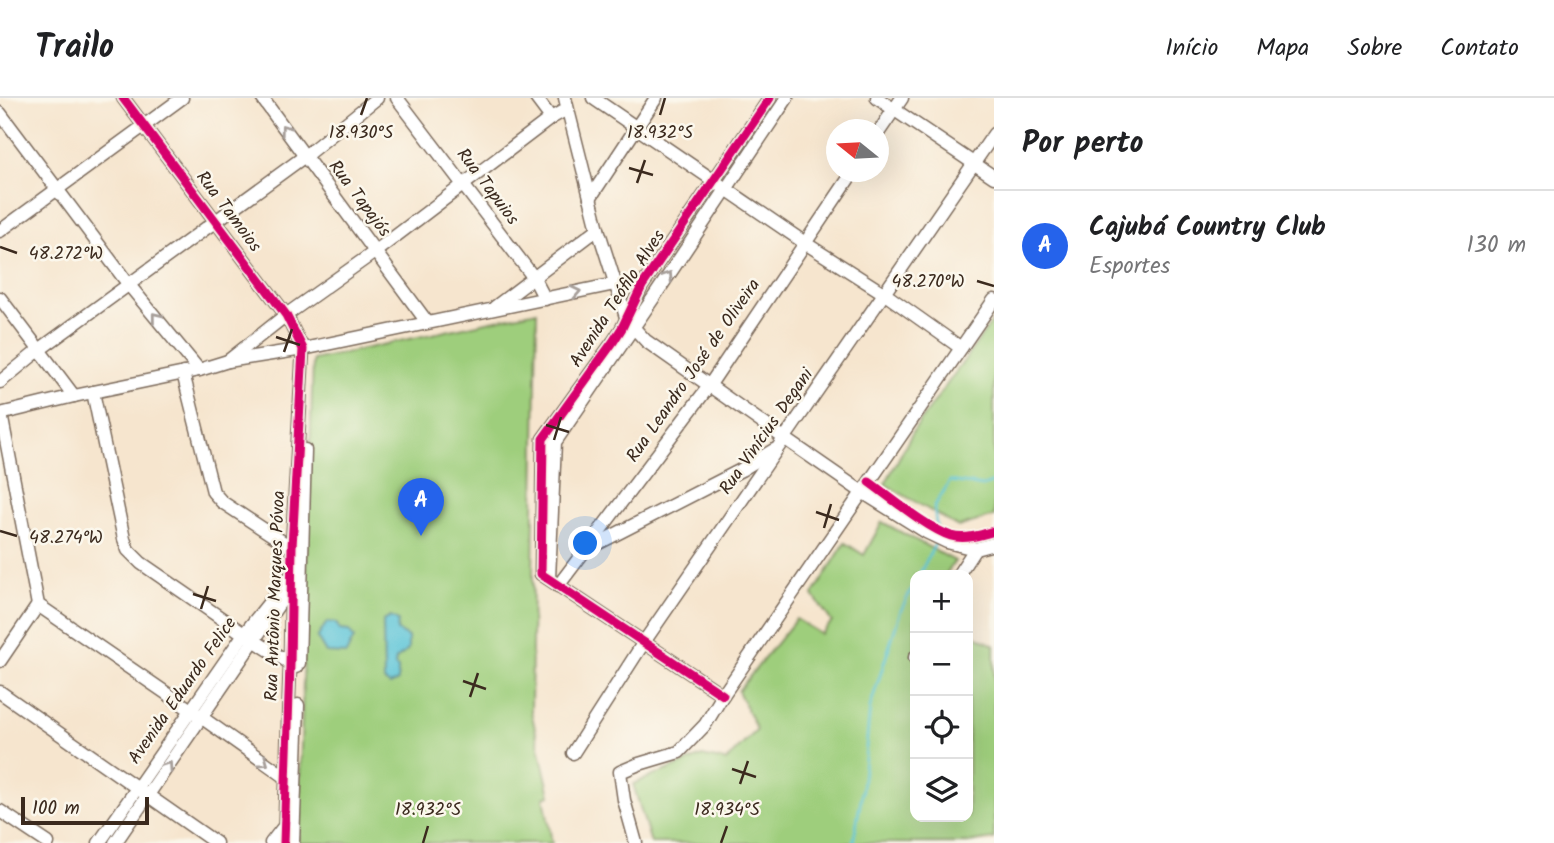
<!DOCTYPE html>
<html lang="pt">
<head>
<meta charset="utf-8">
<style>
	:root { --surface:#fff; --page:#f6f6f6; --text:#202124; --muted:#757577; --line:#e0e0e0; --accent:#2563eb }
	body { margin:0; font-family:Kalam,sans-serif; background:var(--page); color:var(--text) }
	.controls { position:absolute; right:21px; bottom:21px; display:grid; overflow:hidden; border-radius:14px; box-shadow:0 7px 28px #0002 }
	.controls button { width:63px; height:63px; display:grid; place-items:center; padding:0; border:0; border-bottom:2px solid var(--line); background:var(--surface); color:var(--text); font:35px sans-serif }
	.compass { position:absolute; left:826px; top:21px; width:63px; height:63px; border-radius:50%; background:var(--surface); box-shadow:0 7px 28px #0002; rotate:288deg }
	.scale { position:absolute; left:21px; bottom:18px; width:128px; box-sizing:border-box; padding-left:7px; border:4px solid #3b2a1e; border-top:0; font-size:19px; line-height:24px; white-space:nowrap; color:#3b2a1e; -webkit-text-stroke:5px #fbf7ec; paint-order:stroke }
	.you { position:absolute; left:586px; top:446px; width:24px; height:24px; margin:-18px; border:5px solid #fff; border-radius:50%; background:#1a73e8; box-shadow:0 0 0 10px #1a73e833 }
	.badge { display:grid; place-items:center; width:46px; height:46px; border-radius:50%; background:var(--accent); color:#fff; font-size:23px; font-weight:700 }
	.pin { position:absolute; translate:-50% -58px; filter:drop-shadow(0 2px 4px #0008) }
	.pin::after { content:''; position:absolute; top:37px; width:24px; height:21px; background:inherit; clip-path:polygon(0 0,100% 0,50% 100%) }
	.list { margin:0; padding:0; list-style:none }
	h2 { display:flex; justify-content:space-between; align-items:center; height:91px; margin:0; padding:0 28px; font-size:30px }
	h2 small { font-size:23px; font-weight:400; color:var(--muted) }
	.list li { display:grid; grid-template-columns:46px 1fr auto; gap:21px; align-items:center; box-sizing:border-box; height:112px; padding:0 28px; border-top:2px solid var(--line) }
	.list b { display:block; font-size:26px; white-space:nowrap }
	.list p { margin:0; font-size:23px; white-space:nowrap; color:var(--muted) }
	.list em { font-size:23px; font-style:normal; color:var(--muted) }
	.icon { flex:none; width:38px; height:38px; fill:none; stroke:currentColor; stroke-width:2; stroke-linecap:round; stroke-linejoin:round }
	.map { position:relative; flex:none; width:994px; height:745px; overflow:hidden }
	header { display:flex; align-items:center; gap:42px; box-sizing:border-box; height:98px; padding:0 35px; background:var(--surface); border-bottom:2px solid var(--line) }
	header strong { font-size:33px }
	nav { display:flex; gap:38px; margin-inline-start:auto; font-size:24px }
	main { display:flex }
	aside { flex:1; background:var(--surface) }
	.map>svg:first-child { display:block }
</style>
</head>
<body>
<header>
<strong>Trailo</strong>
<nav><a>Início</a><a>Mapa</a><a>Sobre</a><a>Contato</a></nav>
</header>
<main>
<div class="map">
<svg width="994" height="745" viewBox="0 0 994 745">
	<rect width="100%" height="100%" fill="#fbf7ec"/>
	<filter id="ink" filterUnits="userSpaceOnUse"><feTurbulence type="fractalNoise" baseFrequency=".0143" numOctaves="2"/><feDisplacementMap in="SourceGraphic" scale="14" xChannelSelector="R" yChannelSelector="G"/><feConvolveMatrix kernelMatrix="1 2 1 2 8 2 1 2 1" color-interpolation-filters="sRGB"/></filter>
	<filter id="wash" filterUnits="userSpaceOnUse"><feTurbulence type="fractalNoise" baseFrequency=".00686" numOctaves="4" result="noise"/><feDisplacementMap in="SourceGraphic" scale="28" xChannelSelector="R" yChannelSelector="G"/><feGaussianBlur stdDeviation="1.57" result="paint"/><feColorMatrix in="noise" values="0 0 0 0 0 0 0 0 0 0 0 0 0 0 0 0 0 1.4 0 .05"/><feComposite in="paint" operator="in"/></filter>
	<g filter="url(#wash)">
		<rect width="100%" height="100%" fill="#f6e5ce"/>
		<g fill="#9ece7c" stroke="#6c7c4d" stroke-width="2">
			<path d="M537,213L531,613L550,697L544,699L552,745H298L313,262Z"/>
			<path d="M994,221V418L958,429L885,386L914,332Z"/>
			<path d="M882,424L955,463L945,477H915V719H968V534L994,547V741L967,745H651L633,686L702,658L726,663L757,632L738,593L796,521L821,536L832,524L813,497L845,445L864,457Z"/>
		</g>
		<g fill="#5cc5d8" stroke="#4c787b" stroke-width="2">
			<path d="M391,519L398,523L397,533L408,539V552L396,561L395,568L398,570V583L390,587L384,583L383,523Z"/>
			<path d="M327,524L336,525L340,532L349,533L354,540L346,556L326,555L317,540Z"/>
		</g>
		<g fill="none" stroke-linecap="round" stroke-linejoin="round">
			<g stroke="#5cc5d8" stroke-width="2.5">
				<path d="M937,435L934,409L950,383L983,388L994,384"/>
				<path d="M919,477L936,444"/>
				<path d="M853,745L861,701L870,609L901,512L915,485"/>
			</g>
		</g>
	</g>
	<g filter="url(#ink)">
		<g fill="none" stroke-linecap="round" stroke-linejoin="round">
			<g stroke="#7c6b5c" stroke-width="15">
				<g id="minor">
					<path d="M123,0L286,217L303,251L292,449L290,567L284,745"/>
					<path d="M262,0L427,224"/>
					<path d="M397,0L534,180L545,201"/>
					<path d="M536,0L551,20"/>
					<path d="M565,0L598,131L626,219L633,229L646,243L784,340L862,394L926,434L947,444L975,451L994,446"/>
					<path d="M593,0L805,145L885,196L961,250"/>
					<path d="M877,0L994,79"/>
					<path d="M0,15L129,187L199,272"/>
					<path d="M878,35L902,0"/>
					<path d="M590,100L656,0"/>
					<path d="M0,133L182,0"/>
					<path d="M0,200L74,298"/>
					<path d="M495,209L598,131"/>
					<path d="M228,263L286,217L376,153L551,20L567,11"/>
					<path d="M183,275L213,394L222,404L295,452"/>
					<path d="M0,284L39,252L305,58L377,0"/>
					<path d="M93,294L124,441L128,452L141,465L244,536L296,569"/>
					<path d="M0,316L74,298L199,272L228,263L303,251L615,186"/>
					<path d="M1,316L38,507L201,619L287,680"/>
					<path d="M589,450L741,372L774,352"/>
					<path d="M958,477L975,451"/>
					<path d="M549,481L555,344L654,199L787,0"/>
					<path d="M558,488L709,288L853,74"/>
					<path d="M915,560V559"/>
					<path d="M0,563L38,507"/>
					<path d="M299,565L305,352"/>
					<path d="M0,594L216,745"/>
					<path d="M723,597L541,476L543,341L613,244L622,230L642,188L770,0"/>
					<path d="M573,655L644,544L994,36"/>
					<path d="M0,713L48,745"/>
					<path d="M99,745L244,536L293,475"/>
					<path d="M115,745L285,497"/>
					<path d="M271,745L285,727L286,728"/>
					<path d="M293,745L298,607"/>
					<path d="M636,745L624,702L620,674L639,666L679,654L705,627L723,597L994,202"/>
				</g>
			</g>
			<use href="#minor" stroke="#fff" stroke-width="12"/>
			<g stroke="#fbf7ec" stroke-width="13">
				<g id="cycleway">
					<path d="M123,0L286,217L303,251L292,449L290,567L284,745"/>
					<path d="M869,384C890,399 927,430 951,438C965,442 981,437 994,433"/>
					<path d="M723,597L541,476L543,341L613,244L622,230L642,188L770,0"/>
				</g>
			</g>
			<use href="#cycleway" stroke="#d6006c" stroke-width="9"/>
		</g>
		<defs><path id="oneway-chevron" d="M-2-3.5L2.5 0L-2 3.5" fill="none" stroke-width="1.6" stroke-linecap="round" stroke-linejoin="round" transform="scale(1.75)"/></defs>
		<g stroke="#a79f9a">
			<use href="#oneway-chevron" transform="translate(285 31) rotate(-127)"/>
			<use href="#oneway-chevron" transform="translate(668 178) rotate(-57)"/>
			<use href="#oneway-chevron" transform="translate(576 194) rotate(-12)"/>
			<use href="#oneway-chevron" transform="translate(156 219) rotate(-129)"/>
			<use href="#oneway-chevron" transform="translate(264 664) rotate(36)"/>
			<use href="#oneway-chevron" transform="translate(168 668) rotate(-56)"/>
		</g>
	</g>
	<path fill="none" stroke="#3b2a1e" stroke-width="2.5" d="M361,17L367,0M660,17L665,0M629,70L653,77M637,85L645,62M0,149L17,155M977,183L994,188M276,239L300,247M284,254L292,231M546,327L569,334M554,342L561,319M816,414L839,422M824,430L831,406M0,433L17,438M193,496L216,503M201,511L208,488M463,583L486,591M470,599L478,575M732,671L756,679M740,686L748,663M423,745L428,728M721,745L727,728"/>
	<g text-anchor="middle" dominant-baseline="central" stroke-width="5" stroke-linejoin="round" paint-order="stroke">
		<g font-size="18" fill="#3b2a1e" stroke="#fbf7ec">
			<text transform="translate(487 89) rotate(53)">Rua Tapuios</text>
			<text transform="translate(359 101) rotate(53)">Rua Tapajós</text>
			<text transform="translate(228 114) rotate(53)">Rua Tamoios</text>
			<text transform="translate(618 201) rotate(-57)">Avenida Teófilo Alves</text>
			<text transform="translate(694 273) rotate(-55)">Rua Leandro José de Oliveira</text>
			<text transform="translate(767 334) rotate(-55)">Rua Vinícius Degani</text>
			<text transform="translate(276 498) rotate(-88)">Rua Antônio Marques Póvoa</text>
			<text transform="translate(183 593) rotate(-55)">Avenida Eduardo Felice</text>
		</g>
	</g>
	<g font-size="18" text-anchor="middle" fill="#3b2a1e" stroke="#fbf7ec" stroke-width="5" stroke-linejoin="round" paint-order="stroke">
		<text x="361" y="40">18.930°S</text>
		<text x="660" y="40">18.932°S</text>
		<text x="66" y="161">48.272°W</text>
		<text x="928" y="189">48.270°W</text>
		<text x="66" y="445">48.274°W</text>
		<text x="428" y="717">18.932°S</text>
		<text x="727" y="717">18.934°S</text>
	</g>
</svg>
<div class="controls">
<button>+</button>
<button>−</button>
<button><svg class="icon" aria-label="locate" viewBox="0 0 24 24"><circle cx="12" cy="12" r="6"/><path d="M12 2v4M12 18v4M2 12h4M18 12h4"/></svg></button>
<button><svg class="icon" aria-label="layers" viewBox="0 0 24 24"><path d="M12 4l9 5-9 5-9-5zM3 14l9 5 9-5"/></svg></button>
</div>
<svg class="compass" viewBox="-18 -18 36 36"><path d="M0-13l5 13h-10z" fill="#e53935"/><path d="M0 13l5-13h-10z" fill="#757577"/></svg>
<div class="scale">100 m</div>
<div class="you"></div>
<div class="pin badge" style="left:421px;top:438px">A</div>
</div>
<aside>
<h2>Por perto<small></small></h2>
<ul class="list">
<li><span class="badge">A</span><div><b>Cajubá Country Club</b><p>Esportes</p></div><em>130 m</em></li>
</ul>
</aside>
</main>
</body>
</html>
